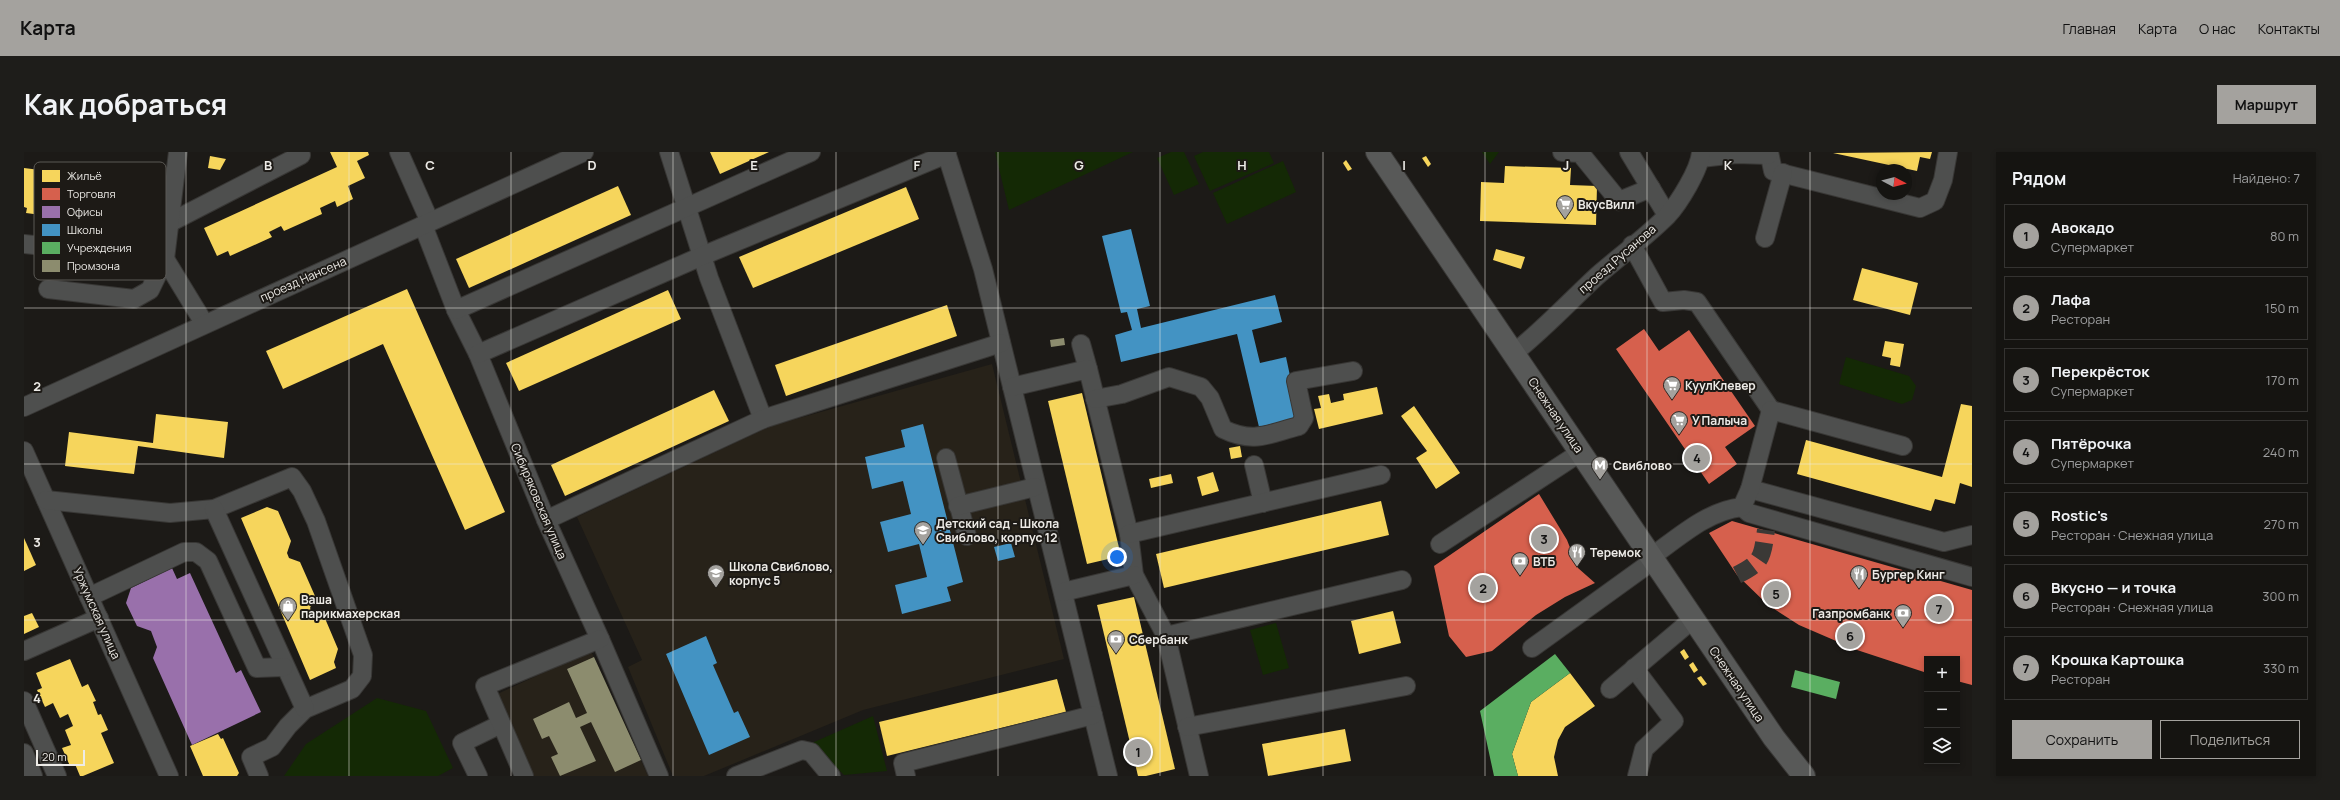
<!DOCTYPE html>
<html lang="ru">
<head>
<meta charset="utf-8">
<style>
	:root { --surface:#151411; --page:#1e1d1a; --text:#f1f3f6; --muted:#9d9e9f; --line:#343331; --accent:#a4a29e }
	body { margin:0; font-family:Manrope,sans-serif; background:var(--page); color:var(--text) }
	.controls { position:absolute; right:12px; bottom:12px; display:grid; overflow:hidden; border-radius:0px; box-shadow:0 2px 6px #0003 }
	.controls button { width:36px; height:36px; display:grid; place-items:center; padding:0; border:0; border-bottom:1px solid var(--line); background:var(--surface); color:var(--text); font:20px sans-serif }
	.compass { position:absolute; left:1852px; top:12px; width:36px; height:36px; border-radius:50%; background:var(--surface); box-shadow:0 2px 6px #0003; rotate:97deg }
	.scale { position:absolute; left:12px; bottom:10px; width:49px; box-sizing:border-box; padding-left:4px; border:2px solid #edebe7; border-top:0; font-size:11px; line-height:14px; white-space:nowrap; color:#edebe7; -webkit-text-stroke:3px #1d1a16; paint-order:stroke }
	.you { position:absolute; left:1093px; top:405px; width:14px; height:14px; margin:-10px; border:3px solid #fff; border-radius:50%; background:#1a73e8; box-shadow:0 0 0 6px #1a73e833 }
	.badge { display:grid; place-items:center; width:26px; height:26px; border-radius:50%; background:var(--accent); color:#111; font-size:13px; font-weight:700 }
	.pin { position:absolute; translate:-50% -50%; border:2px solid #fff; box-shadow:0 1px 4px #0006 }
	.list { margin:0; padding:0; list-style:none }
	h2 { display:flex; justify-content:space-between; align-items:center; height:52px; margin:0; padding:0 16px; font-size:17px }
	h2 small { font-size:13px; font-weight:400; color:var(--muted) }
	.list li { display:grid; grid-template-columns:26px 1fr auto; gap:12px; align-items:center; box-sizing:border-box; height:64px; margin:0 8px 8px; padding:0 8px; border:1px solid var(--line); border-radius:0px }
	.list b { display:block; font-size:15px; white-space:nowrap }
	.list p { margin:0; font-size:13px; white-space:nowrap; color:var(--muted) }
	.list em { font-size:13px; font-style:normal; color:var(--muted) }
	.actions { display:flex; gap:8px; padding:12px 16px }
	.actions a { flex:1; padding:9px 0; border:1px solid var(--accent); border-radius:0px; text-align:center; font-size:14px; color:var(--accent) }
	.actions .main { background:var(--accent); color:#111 }
	.icon { flex:none; width:22px; height:22px; fill:none; stroke:currentColor; stroke-width:2; stroke-linecap:round; stroke-linejoin:round }
	.map { position:relative; flex:none; width:1948px; height:624px; overflow:hidden; border-radius:0px }
	header { display:flex; align-items:center; gap:24px; box-sizing:border-box; height:56px; padding:0 20px; background:var(--accent); color:#111 }
	header strong { font-size:19px }
	nav { display:flex; gap:22px; margin-inline-start:auto; font-size:14px }
	.intro { display:flex; align-items:center; justify-content:space-between; box-sizing:border-box; height:96px; padding:0 24px }
	h1 { margin:0; font-size:28px }
	.button { padding:10px 18px; border-radius:0px; background:var(--accent); color:#111; font-size:14px; font-weight:700 }
	main { display:flex; gap:24px; padding:0 24px }
	aside { flex:1; background:var(--surface); border-radius:0px; box-shadow:0 2px 6px #0003 }
	.map>svg:first-child { display:block }
</style>
</head>
<body>
<header>
<strong>Карта</strong>
<nav><a>Главная</a><a>Карта</a><a>О нас</a><a>Контакты</a></nav>
</header>
<div class="intro"><h1>Как добраться</h1><a class="button">Маршрут</a></div>
<main>
<div class="map">
<svg width="1948" height="624" viewBox="0 0 1948 624">
	<rect width="100%" height="100%" fill="#1c1a17"/>
	<g fill="#272219">
		<path d="M968,212L1040,507L839,558L680,624H649L604,515L618,508L553,365L747,274Z"/>
		<path d="M567,499L624,624H508L471,543Z"/>
	</g>
	<g fill="#142905">
		<path d="M971,0H1109L985,58Z"/>
		<path d="M1147,0H1160L1175,32L1150,43L1133,6Z"/>
		<path d="M1179,0H1245L1250,11L1186,39L1170,4Z"/>
		<path d="M1458,0H1475L1466,12Z"/>
		<path d="M1259,9L1272,40L1203,72L1189,41Z"/>
		<path d="M1822,205L1885,224L1892,234L1888,248L1878,252L1815,232Z"/>
		<path d="M1252,471L1265,516L1239,523L1226,478Z"/>
		<path d="M353,546L402,559L429,616L414,624H260L282,592Z"/>
		<path d="M849,564L863,619L820,623L788,591Z"/>
	</g>
	<g fill="#f6d55c">
		<path d="M306,0H344L345,3L333,9L341,26L324,34L329,47L313,55L311,49L296,56L298,62L260,79L257,74L245,80L248,85L206,104L204,99L193,104L180,76L313,15Z"/>
		<path d="M686,0H745L696,22Z"/>
		<path d="M1908,0L1906,7L1896,5L1893,19L1809,1Z"/>
		<path d="M186,4L202,7L196,18L184,16Z"/>
		<path d="M1402,4L1407,12L1404,15L1398,6Z"/>
		<path d="M1322,8L1328,17L1324,19L1319,11Z"/>
		<path d="M17,12L35,15L34,20L55,23V26H59V23L75,26L76,20L94,22V28L111,30V33H114L109,70L101,68L100,74L60,68V63L41,61L40,66L2,61L3,56L0,55V16L16,18Z"/>
		<path d="M1481,14L1547,16L1546,33L1573,34L1572,73L1456,69L1457,30L1480,31Z"/>
		<path d="M594,34L607,63L445,136L432,107Z"/>
		<path d="M882,35L895,67L729,136L715,105Z"/>
		<path d="M1472,97L1501,105L1497,117L1469,108Z"/>
		<path d="M1838,116L1894,131L1886,163L1829,148Z"/>
		<path d="M383,137L481,360L441,378L359,192L259,237L242,199Z"/>
		<path d="M644,138L657,167L495,239L482,211Z"/>
		<path d="M923,153L933,184L762,244L751,213Z"/>
		<path d="M1861,189L1880,192L1876,215L1866,213L1867,206L1858,204Z"/>
		<path d="M1353,235L1359,262L1295,277L1290,257L1297,256L1294,244L1305,242L1307,251L1320,248L1319,242Z"/>
		<path d="M690,238L705,269L541,344L527,313Z"/>
		<path d="M1058,241L1097,404L1063,412L1024,249Z"/>
		<path d="M1937,252L1948,254V335L1936,331L1931,352L1911,347L1907,359L1773,322L1782,288L1918,325Z"/>
		<path d="M1390,254L1436,321L1412,337L1392,306L1403,299L1377,264Z"/>
		<path d="M132,262L204,270L200,306L114,294L110,322L41,314L45,280L129,291Z"/>
		<path d="M1216,294L1218,305L1207,307L1205,296Z"/>
		<path d="M1189,320L1195,339L1178,344L1173,325Z"/>
		<path d="M1147,322L1149,331L1127,336L1125,327Z"/>
		<path d="M1357,349L1365,383L1140,436L1132,402Z"/>
		<path d="M243,355L254,359L267,389L263,401L265,406L276,410L291,444L286,456L288,460L300,464L314,497L310,510L312,516L286,528L217,366Z"/>
		<path d="M0,386L12,413L0,419Z"/>
		<path d="M1110,445L1151,617L1122,624H1114L1073,453Z"/>
		<path d="M1369,459L1377,491L1335,502L1327,469Z"/>
		<path d="M8,461L15,475L0,482V464Z"/>
		<path d="M1660,497L1665,505L1661,508L1656,500Z"/>
		<path d="M46,507L58,535L64,532L72,549L69,550L74,563L77,562L84,578L77,581L90,611L59,624H56L51,612L46,614L38,596L47,593L41,578L49,574L44,562L36,566L29,551L21,555L13,538L18,536L12,521Z"/>
		<path d="M1669,510L1674,518L1670,521L1665,513Z"/>
		<path d="M1546,521L1571,554L1541,575L1534,588L1530,605L1534,624H1494L1488,602L1507,550Z"/>
		<path d="M1677,524L1683,532L1679,534L1673,526Z"/>
		<path d="M1033,527L1042,560L863,604L855,570Z"/>
		<path d="M1321,577L1327,609L1244,624L1238,592Z"/>
		<path d="M194,582L197,587L199,586L215,621L213,624H179L166,594Z"/>
	</g>
	<g fill="#d6604d">
		<path d="M1620,177L1635,199L1665,178L1731,274L1701,295L1713,312L1685,332L1592,197Z"/>
		<path d="M1515,342L1543,388L1554,416L1571,431L1541,445L1512,463L1468,499L1442,505L1425,484L1410,414Z"/>
		<path d="M1708,369L1948,438V533L1933,529V507H1903V521L1833,498L1775,473L1744,453L1713,423L1685,381Z"/>
	</g>
	<path fill="#9970ab" d="M148,416L153,427L166,421L212,521L217,518L237,560L168,593L129,506L133,495L127,479L113,474L102,451L107,436Z"/>
	<g fill="#4393c3">
		<path d="M1107,77L1126,154L1113,157L1117,176L1251,143L1258,170L1228,178L1236,211L1262,205L1275,266L1235,275L1213,182L1097,210L1091,183L1108,178L1103,160L1097,161L1078,84Z"/>
		<path d="M899,272L939,430L923,435L927,449L878,462L871,433L903,425L895,392L864,400L856,370L887,362L879,329L848,337L841,305L881,295L877,278Z"/>
		<path d="M987,391L991,405L974,409L970,395Z"/>
		<path d="M682,484L693,511L689,513L710,561L714,559L726,585L685,603L642,502Z"/>
	</g>
	<g fill="#5aae61">
		<path d="M1531,502L1546,521L1507,550L1488,602L1494,624H1470L1456,559Z"/>
		<path d="M1771,518L1816,530L1812,547L1767,535Z"/>
	</g>
	<g fill="#8c8c6e">
		<path d="M1040,186L1041,193L1027,195L1026,188Z"/>
		<path d="M570,505L617,608L591,620L567,570L556,575L572,609L536,624L527,605L534,602L525,584L518,587L509,567L545,550L552,566L563,561L543,517Z"/>
	</g>
	<g fill="none" stroke-linecap="round" stroke-linejoin="round">
		<path stroke="#3b3936" stroke-width="18" stroke-dasharray="18 9" stroke-linecap="butt" d="M1713,423C1739,410 1738,405 1742,378"/>
		<g stroke="#383735" stroke-width="20">
			<g id="minor">
				<path d="M375,0L406,70"/>
				<path d="M645,0L685,126L739,267"/>
				<path d="M922,0L959,117L1084,624"/>
				<path d="M1538,0L1556,1L1595,49L1627,36"/>
				<path d="M1605,0L1643,63"/>
				<path d="M1745,0L1749,19L1896,56L1911,49L1919,28L1924,0"/>
				<path d="M1677,6L1712,2L1744,3"/>
				<path d="M145,71L277,3L276,0"/>
				<path d="M399,73L432,158L454,202L522,368L576,487L635,624"/>
				<path d="M1741,86L1759,21"/>
				<path d="M0,92L141,107L180,171"/>
				<path d="M1608,93L1639,150L1660,148L1673,150L1747,258"/>
				<path d="M24,137L110,147L126,138L141,107L154,0"/>
				<path d="M432,158L787,0"/>
				<path d="M1057,192L1064,217"/>
				<path d="M1490,201C1520,177 1545,150 1573,124C1596,104 1622,85 1643,64C1655,51 1676,17 1677,0"/>
				<path d="M454,202L678,104L923,2"/>
				<path d="M988,235L1064,217L1105,382L1110,423L1142,484L1175,624"/>
				<path d="M1071,247L1098,242L1145,225L1177,235L1186,246L1199,277C1230,292 1244,282 1275,274L1280,266L1272,229L1329,219"/>
				<path d="M0,255L560,0"/>
				<path d="M0,299L145,624"/>
				<path d="M922,306L943,384"/>
				<path d="M1230,313L1239,351"/>
				<path d="M1726,337L1920,390L1948,383"/>
				<path d="M22,348L146,361L190,357L268,325L278,339L292,369L339,503L338,524L328,537L281,557L264,574L248,595L227,605L235,624"/>
				<path d="M934,354L1011,335"/>
				<path d="M1718,355L1725,361L1948,425"/>
				<path d="M190,357L281,557"/>
				<path d="M522,368L739,267L977,191"/>
				<path d="M1105,382L1357,323"/>
				<path d="M1416,392L1557,300"/>
				<path d="M1627,405C1655,385 1683,359 1718,355L1726,337L1747,258L1879,294"/>
				<path d="M1039,440L1110,423"/>
				<path d="M65,445L160,400H172L184,409L233,516L260,515"/>
				<path d="M1142,484L1378,428"/>
				<path d="M1508,496L1630,408"/>
				<path d="M0,499L75,466"/>
				<path d="M1610,516L1650,569L1620,597L1613,624"/>
				<path d="M1586,537L1669,467"/>
				<path d="M0,549L33,624"/>
				<path d="M1163,575L1382,534"/>
				<path d="M0,601L9,624"/>
				<path d="M454,624L438,591L477,572"/>
				<path d="M500,624L461,534L576,487"/>
				<path d="M712,624L778,598L787,600L807,624"/>
				<path d="M882,624L879,611L1069,563"/>
			</g>
		</g>
		<g stroke="#383735" stroke-width="24">
			<path id="major" d="M1353,0L1750,586L1780,624"/>
		</g>
		<use href="#minor" stroke="#4e4f4e" stroke-width="18"/>
		<use href="#major" stroke="#585958" stroke-width="22"/>
	</g>
	<path fill="none" stroke="#edebe7" stroke-width="1" stroke-opacity="0.55" d="M162,0V624M325,0V624M487,0V624M649,0V624M812,0V624M974,0V624M1136,0V624M1299,0V624M1461,0V624M1623,0V624M1786,0V624M0,156H1948M0,312H1948M0,468H1948"/>
	<defs>
		<g id="supermarket-pin" transform="scale(0.9)"><path d="M0 17L-7.5 6A9.5 9.5 0 1 1 7.5 6Z" fill="#a4a29e" stroke="#1d1a16"/><path d="M-6-5.5h2.5l.6 2H6L4.5 2H-2.5L-4.4-4H-6ZM-1.5 3.2a1.3 1.3 0 1 0 .1 0ZM3 3.2a1.3 1.3 0 1 0 .1 0Z" fill="#fff"/></g>
		<g id="metro-pin" transform="scale(0.9)"><path d="M0 17L-7.5 6A9.5 9.5 0 1 1 7.5 6Z" fill="#a4a29e" stroke="#1d1a16"/><path d="M-5.5 5V-5H-3L0 0L3-5H5.5V5H3V-.5L0 4L-3-.5V5Z" fill="#fff"/></g>
		<g id="school-pin" transform="scale(0.9)"><path d="M0 17L-7.5 6A9.5 9.5 0 1 1 7.5 6Z" fill="#a4a29e" stroke="#1d1a16"/><path d="M0-5L7-2L0 1L-7-2ZM-4 1L0 2.5L4 1V4Q0 6-4 4Z" fill="#fff"/></g>
		<g id="restaurant-pin" transform="scale(0.9)"><path d="M0 17L-7.5 6A9.5 9.5 0 1 1 7.5 6Z" fill="#a4a29e" stroke="#1d1a16"/><path d="M-5-6h1v4h1v-4h1v4h1v-4h1v5L-1.5 .5V6h-2V.5L-5-1ZM5-6V6H3V1.5H1.5Q1.5-4 5-6Z" fill="#fff"/></g>
		<g id="bank-pin" transform="scale(0.9)"><path d="M0 17L-7.5 6A9.5 9.5 0 1 1 7.5 6Z" fill="#a4a29e" stroke="#1d1a16"/><path d="M-6-4H6V4H-6ZM0-2.3a2.3 2.3 0 1 0 0 4.6a2.3 2.3 0 1 0 0-4.6Z" fill="#fff"/></g>
		<g id="shop-pin" transform="scale(0.9)"><path d="M0 17L-7.5 6A9.5 9.5 0 1 1 7.5 6Z" fill="#a4a29e" stroke="#1d1a16"/><path d="M-5-2.5h2.3a2.7 3.5 0 0 1 5.4 0H5L5.5 6h-11ZM-1.5-2.5h3a1.5 2.3 0 0 0-3 0Z" fill="#fff"/></g>
	</defs>
	<g fill-rule="evenodd">
		<use href="#supermarket-pin" x="1541" y="52"/>
		<use href="#supermarket-pin" x="1648" y="233"/>
		<use href="#supermarket-pin" x="1655" y="268"/>
		<use href="#metro-pin" x="1576" y="313"/>
		<use href="#school-pin" x="899" y="378"/>
		<use href="#restaurant-pin" x="1553" y="400"/>
		<use href="#bank-pin" x="1496" y="409"/>
		<use href="#school-pin" x="692" y="421"/>
		<use href="#restaurant-pin" x="1835" y="422"/>
		<use href="#shop-pin" x="264" y="454"/>
		<use href="#bank-pin" x="1879" y="461"/>
		<use href="#bank-pin" x="1092" y="487"/>
	</g>
	<g text-anchor="middle" dominant-baseline="central" stroke-width="4" stroke-linejoin="round" paint-order="stroke">
		<g font-size="12" font-weight="bold" fill="#edebe7" stroke="#1d1a16" text-anchor="start">
			<text x="1554" y="52">ВкусВилл</text>
			<text x="1661" y="233">КуулКлевер</text>
			<text x="1668" y="268">У Палыча</text>
			<text x="1589" y="313">Свиблово</text>
			<text x="912" y="371">Детский сад - Школа<tspan x="912" dy="14">Свиблово, корпус 12</tspan></text>
			<text x="1566" y="400">Теремок</text>
			<text x="1509" y="409">ВТБ</text>
			<text x="705" y="414">Школа Свиблово,<tspan x="705" dy="14">корпус 5</tspan></text>
			<text x="1848" y="422">Бургер Кинг</text>
			<text x="277" y="447">Ваша<tspan x="277" dy="14">парикмахерская</tspan></text>
			<text x="1866" y="461" text-anchor="end">Газпромбанк</text>
			<text x="1105" y="487">Сбербанк</text>
		</g>
		<g font-size="12" fill="#edebe7" stroke="#1d1a16">
			<text transform="translate(1593 107) rotate(-41)">проезд Русанова</text>
			<text transform="translate(279 127) rotate(-24)">проезд Нансена</text>
			<text transform="translate(1532 263) rotate(56)">Снежная улица</text>
			<text transform="translate(515 349) rotate(67)">Сибиряковская улица</text>
			<text transform="translate(73 461) rotate(66)">Уржумская улица</text>
			<text transform="translate(1713 532) rotate(56)">Снежная улица</text>
		</g>
	</g>
	<rect x="10" y="10" width="132" height="118" rx="6" fill="#1d1a16" stroke="#5b5955" stroke-width="1"/>
	<rect x="18" y="18" width="18" height="12" fill="#f6d55c"/>
	<rect x="18" y="36" width="18" height="12" fill="#d6604d"/>
	<rect x="18" y="54" width="18" height="12" fill="#9970ab"/>
	<rect x="18" y="72" width="18" height="12" fill="#4393c3"/>
	<rect x="18" y="90" width="18" height="12" fill="#5aae61"/>
	<rect x="18" y="108" width="18" height="12" fill="#8c8c6e"/>
	<g font-size="11" fill="#edebe7">
		<text x="43" y="28">Жильё</text>
		<text x="43" y="46">Торговля</text>
		<text x="43" y="64">Офисы</text>
		<text x="43" y="82">Школы</text>
		<text x="43" y="100">Учреждения</text>
		<text x="43" y="118">Промзона</text>
	</g>
	<g font-size="13" text-anchor="middle" font-weight="bold" fill="#edebe7" stroke="#1d1a16" stroke-width="4" stroke-linejoin="round" paint-order="stroke">
		<text x="244" y="18">B</text>
		<text x="406" y="18">C</text>
		<text x="568" y="18">D</text>
		<text x="730" y="18">E</text>
		<text x="893" y="18">F</text>
		<text x="1055" y="18">G</text>
		<text x="1218" y="18">H</text>
		<text x="1380" y="18">I</text>
		<text x="1542" y="18">J</text>
		<text x="1704" y="18">K</text>
		<text x="13" y="239">2</text>
		<text x="13" y="395">3</text>
		<text x="13" y="551">4</text>
	</g>
</svg>
<div class="controls">
<button>+</button>
<button>−</button>
<button><svg class="icon" aria-label="layers" viewBox="0 0 24 24"><path d="M12 4l9 5-9 5-9-5zM3 14l9 5 9-5"/></svg></button>
</div>
<svg class="compass" viewBox="-18 -18 36 36"><path d="M0-13l5 13h-10z" fill="#e53935"/><path d="M0 13l5-13h-10z" fill="#9d9e9f"/></svg>
<div class="scale">20 m</div>
<div class="you"></div>
<div class="pin badge" style="left:1114px;top:600px">1</div>
<div class="pin badge" style="left:1459px;top:436px">2</div>
<div class="pin badge" style="left:1520px;top:387px">3</div>
<div class="pin badge" style="left:1673px;top:306px">4</div>
<div class="pin badge" style="left:1752px;top:442px">5</div>
<div class="pin badge" style="left:1826px;top:484px">6</div>
<div class="pin badge" style="left:1915px;top:457px">7</div>
</div>
<aside>
<h2>Рядом<small>Найдено: 7</small></h2>
<ul class="list">
<li><span class="badge">1</span><div><b>Авокадо</b><p>Супермаркет</p></div><em>80 m</em></li>
<li><span class="badge">2</span><div><b>Лафа</b><p>Ресторан</p></div><em>150 m</em></li>
<li><span class="badge">3</span><div><b>Перекрёсток</b><p>Супермаркет</p></div><em>170 m</em></li>
<li><span class="badge">4</span><div><b>Пятёрочка</b><p>Супермаркет</p></div><em>240 m</em></li>
<li><span class="badge">5</span><div><b>Rostic's</b><p>Ресторан · Снежная улица</p></div><em>270 m</em></li>
<li><span class="badge">6</span><div><b>Вкусно — и точка</b><p>Ресторан · Снежная улица</p></div><em>300 m</em></li>
<li><span class="badge">7</span><div><b>Крошка Картошка</b><p>Ресторан</p></div><em>330 m</em></li>
</ul>
<div class="actions"><a class="main">Сохранить</a><a>Поделиться</a></div>
</aside>
</main>
</body>
</html>
